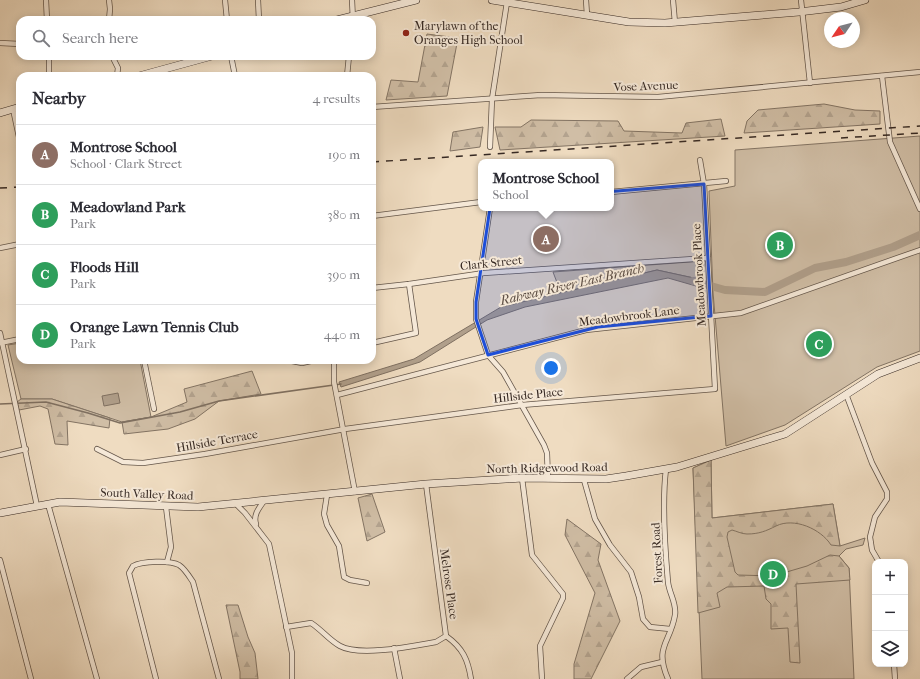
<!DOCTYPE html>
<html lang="en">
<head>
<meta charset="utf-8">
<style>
	:root { --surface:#fff; --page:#f2f2f3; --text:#2b2b33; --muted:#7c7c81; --line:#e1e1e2; --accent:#7c3aed }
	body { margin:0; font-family:"IM FELL French Canon",serif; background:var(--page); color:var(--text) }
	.controls { position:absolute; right:12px; bottom:12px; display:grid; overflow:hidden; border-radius:8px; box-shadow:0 2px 10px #0003 }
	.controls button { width:36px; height:36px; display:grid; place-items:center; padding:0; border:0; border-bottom:1px solid var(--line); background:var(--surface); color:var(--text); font:20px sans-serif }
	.compass { position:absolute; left:824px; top:12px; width:36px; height:36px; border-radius:50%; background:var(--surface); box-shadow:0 2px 10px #0003; rotate:235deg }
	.you { position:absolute; left:551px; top:368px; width:14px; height:14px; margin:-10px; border:3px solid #fff; border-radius:50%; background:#1a73e8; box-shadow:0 0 0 6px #1a73e833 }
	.badge { display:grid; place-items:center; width:26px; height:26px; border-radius:50%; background:var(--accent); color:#fff; font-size:13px; font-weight:700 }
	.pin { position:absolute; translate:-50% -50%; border:2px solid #fff; box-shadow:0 1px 4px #0006 }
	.popup { position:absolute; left:478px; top:159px; width:136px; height:52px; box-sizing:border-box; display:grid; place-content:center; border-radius:8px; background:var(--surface); filter:drop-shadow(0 1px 3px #0005); font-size:13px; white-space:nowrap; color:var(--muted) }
	.popup b { font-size:15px; color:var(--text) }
	.popup::after { content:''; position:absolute; left:50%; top:100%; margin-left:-8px; border:8px solid transparent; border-top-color:var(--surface) }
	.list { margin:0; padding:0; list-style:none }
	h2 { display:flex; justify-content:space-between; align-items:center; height:52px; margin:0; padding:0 16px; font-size:17px }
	h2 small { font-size:13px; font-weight:400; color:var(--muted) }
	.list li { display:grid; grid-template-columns:26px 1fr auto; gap:12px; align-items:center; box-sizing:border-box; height:60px; padding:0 16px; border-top:1px solid var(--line) }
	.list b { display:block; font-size:15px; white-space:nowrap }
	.list p { margin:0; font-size:13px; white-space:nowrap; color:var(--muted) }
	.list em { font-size:13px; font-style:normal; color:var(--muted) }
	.icon { flex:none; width:22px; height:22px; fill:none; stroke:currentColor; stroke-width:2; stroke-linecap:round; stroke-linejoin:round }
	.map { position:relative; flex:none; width:920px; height:679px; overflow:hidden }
	.search { position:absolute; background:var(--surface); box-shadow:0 2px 10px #0003; left:16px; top:16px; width:360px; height:44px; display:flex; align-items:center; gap:10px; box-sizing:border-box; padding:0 14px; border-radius:12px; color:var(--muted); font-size:15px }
	.panel { position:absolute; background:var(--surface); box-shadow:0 2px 10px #0003; left:16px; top:72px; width:360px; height:292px; border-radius:12px }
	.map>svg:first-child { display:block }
</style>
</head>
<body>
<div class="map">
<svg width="920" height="679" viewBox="0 0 920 679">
	<defs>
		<pattern id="forest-firs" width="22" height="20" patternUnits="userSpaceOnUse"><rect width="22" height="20" fill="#d0bea6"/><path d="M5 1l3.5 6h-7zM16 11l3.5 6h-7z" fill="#b3a38f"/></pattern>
	</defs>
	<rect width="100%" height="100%" fill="#efdcc1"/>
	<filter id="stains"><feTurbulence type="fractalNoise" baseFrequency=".005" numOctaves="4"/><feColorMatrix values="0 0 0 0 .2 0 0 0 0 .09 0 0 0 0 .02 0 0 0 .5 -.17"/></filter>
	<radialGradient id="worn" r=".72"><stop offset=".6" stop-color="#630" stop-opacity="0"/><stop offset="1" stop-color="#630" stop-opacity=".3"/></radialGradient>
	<g fill="#d0bea6" stroke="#837464">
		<path d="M920,136V351L877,367L785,425L726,446L713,292L709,191L735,186V150Z"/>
		<path d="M704,261L703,280L657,270L561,293L553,272Z"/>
		<path d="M20,343V360H140L151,417L122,422L52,399H21L8,345Z"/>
		<path d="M711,460L712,518L833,504L840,546L865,538L863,545L846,549L839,556L849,568L854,679H702L693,468Z"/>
	</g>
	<g fill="url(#forest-firs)" stroke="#837464">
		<path d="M427,34L458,38L447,96L386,100L391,80L418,82Z"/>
		<path d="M824,104L855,110L880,111V124L744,133L747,121L758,110Z"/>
		<path d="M721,119L725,136L500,150L495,127H521L531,120L618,121L624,131L682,133L686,123Z"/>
		<path d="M483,127L480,147L450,151L453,132Z"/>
		<path d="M252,371L261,394L219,401L195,419L168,429L124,434L122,422L151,417L187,402L184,389Z"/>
		<path d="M21,399H52L110,418L109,428L67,421L68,445L55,444L48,409L40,406L19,410L17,402Z"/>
		<path d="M711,460L712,518L833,504L840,546L831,545C821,529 794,517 776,526C766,531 759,534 747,534C742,534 736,531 732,530L728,532L727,537L735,572L738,575L773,576L807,566L830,555L839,556L849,568L850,580L796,584L800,663L790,662L788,628L771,629V604L766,599L764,586L727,587L717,593L720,607L698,613L693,468Z"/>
		<path d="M372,494L385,532L367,541L358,498Z"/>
		<path d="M567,519L601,544L598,560L620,621L591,679H574V664L595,593L565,535Z"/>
		<path d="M226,605H238L248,637L255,653L258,679H240V672Z"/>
	</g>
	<g fill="#b09f8b" stroke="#7f7061">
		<path d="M657,270L703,280V288L668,278L525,307L487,320L420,362L341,387L339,382L414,359L501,307Z"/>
		<path d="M118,393L120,403L104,406L102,396Z"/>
	</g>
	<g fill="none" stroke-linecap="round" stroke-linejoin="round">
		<path stroke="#7f7061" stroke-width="1.5" d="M0,404L46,402L88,413L120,423L180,412L219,401L341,384"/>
		<path stroke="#b09f8b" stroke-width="8" d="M693,281L725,290L765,292L815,268L846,262L893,247L920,235"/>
		<g stroke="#64564a" stroke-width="6">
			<g id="street">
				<path d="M46,0L47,20"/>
				<path d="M109,0L110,9L109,20"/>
				<path d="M225,0L227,20"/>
				<path d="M258,0L259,20"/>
				<path d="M352,0L353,20"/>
				<path d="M586,0L587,15"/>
				<path d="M673,0L675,23"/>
				<path d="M801,0L810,83"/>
				<path d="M0,43L20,44"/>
				<path d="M49,56V76"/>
				<path d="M112,56L118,68L117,76"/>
				<path d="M231,56L235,76"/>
				<path d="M347,76L349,56"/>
				<path d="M882,76L890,142L920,209"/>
				<path d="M372,107L541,95L658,97L920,72"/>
				<path d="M13,109L20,142"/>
				<path d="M490,147L492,99L507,2"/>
				<path d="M611,192L726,181"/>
				<path d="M490,208L476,302V319L488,355L503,372L544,445L547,453L548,479"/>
				<path d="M372,216L481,202"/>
				<path d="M0,248L20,244"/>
				<path d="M372,288L409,284L484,273L708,258"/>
				<path d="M0,333L37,506"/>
				<path d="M0,343L20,339"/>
				<path d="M372,343L416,333L409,284"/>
				<path d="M144,360L154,409"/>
				<path d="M287,360L302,363L315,360"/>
				<path d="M334,360V382L355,492"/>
				<path d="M846,394L872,463L887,492V499L875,517L870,537L872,550L879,562"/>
				<path d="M337,395L586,330L741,313L920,250"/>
				<path d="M97,449L123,462L143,463L205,454L345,429L522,405L715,389L704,184L700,160"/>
				<path d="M0,455L26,449"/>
				<path d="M666,469C662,502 665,549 668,582C669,593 677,604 675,615C670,644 654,646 668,679"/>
				<path d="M522,478L532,555L563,594V598L540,646L542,679"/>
				<path d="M584,480L595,519L610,545L631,572L639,597L643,619L650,627L670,629"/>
				<path d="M426,484L446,636C463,648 468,660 471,679"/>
				<path d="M327,495L324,514L327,525L339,546L344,577L350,580L367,583"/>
				<path d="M48,504L97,679"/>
				<path d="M236,504L245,513L269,544L292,653V679"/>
				<path d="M166,507L171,547L167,562"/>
				<path d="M256,524C253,515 259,508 264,501"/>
				<path d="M0,560L31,679"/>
				<path d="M286,627L311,623C322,630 329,640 340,646C360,657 413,646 436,642L446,636"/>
				<path d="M394,648L400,679"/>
				<path d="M894,664L895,679"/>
				<path d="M156,679L129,573L133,566C142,561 170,560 179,565C185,569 189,576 193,582L219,679"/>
				<path d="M627,679L641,667L662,662"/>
			</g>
		</g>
		<g stroke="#362923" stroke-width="8">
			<g id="secondary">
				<path d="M492,0L629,22L665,23L799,12L841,7L865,0"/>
				<path d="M337,20L416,0"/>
				<path d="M139,76L212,56"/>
				<path d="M0,113L20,107"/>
				<path d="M0,513L60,502L198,507L426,484L522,478L606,479L626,476L677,467L785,434L878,374L920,358"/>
			</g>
		</g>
		<use href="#street" stroke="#f5e8d7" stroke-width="4.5"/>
		<use href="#secondary" stroke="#f5e8d7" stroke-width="7"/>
		<g stroke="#362923" stroke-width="1.5" stroke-dasharray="7 7" stroke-linecap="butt">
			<path d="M841,138L920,133"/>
			<path d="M372,162L920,126"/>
			<path d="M0,188L20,187"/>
		</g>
	</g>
	<path fill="#1d4ed8" fill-opacity="0.2" stroke="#1d4ed8" stroke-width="3" stroke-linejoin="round" d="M704,184L711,316L598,327L488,355L476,319V302L491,201Z"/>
	<circle fill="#8f2418" stroke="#f5e8d7" stroke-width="1.5" cx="406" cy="33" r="4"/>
	<g text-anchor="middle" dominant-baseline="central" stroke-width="4" stroke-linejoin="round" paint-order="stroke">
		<g font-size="12" fill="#362923" stroke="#f5e8d7" text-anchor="start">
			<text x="414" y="26">Marylawn of the<tspan x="414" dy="14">Oranges High School</tspan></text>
		</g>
		<g font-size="12" fill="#362923" stroke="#f5e8d7">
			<text transform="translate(646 86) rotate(-2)">Vose Avenue</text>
			<text transform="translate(491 263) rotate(-6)">Clark Street</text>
			<text transform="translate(699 275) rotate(-93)">Meadowbrook Place</text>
			<text transform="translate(629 316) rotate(-7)">Meadowbrook Lane</text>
			<text transform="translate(528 395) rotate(-6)">Hillside Place</text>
			<text transform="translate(217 441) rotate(-10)">Hillside Terrace</text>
			<text transform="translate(547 468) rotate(-1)">North Ridgewood Road</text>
			<text transform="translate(147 494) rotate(2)">South Valley Road</text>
			<text transform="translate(657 553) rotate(-93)">Forest Road</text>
			<text transform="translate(449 584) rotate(82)">Melrose Place</text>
		</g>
		<g font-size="13" font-style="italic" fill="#5b4c42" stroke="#f5e8d7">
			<text transform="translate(572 284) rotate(-13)">Rahway River East Branch</text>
		</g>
	</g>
	<rect width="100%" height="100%" filter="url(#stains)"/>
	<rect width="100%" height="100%" fill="url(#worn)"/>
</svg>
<div class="controls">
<button>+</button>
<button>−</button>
<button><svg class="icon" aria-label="layers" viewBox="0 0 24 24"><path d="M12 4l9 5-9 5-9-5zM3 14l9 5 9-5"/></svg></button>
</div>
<svg class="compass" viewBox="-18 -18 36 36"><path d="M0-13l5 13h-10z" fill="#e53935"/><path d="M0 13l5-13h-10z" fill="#7c7c81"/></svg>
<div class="you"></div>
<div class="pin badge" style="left:546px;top:239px;background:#8d6e63">A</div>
<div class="popup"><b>Montrose School</b>School</div>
<div class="pin badge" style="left:780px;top:245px;background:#2e9e5b">B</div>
<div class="pin badge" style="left:819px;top:344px;background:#2e9e5b">C</div>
<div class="pin badge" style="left:773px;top:574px;background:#2e9e5b">D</div>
<div class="search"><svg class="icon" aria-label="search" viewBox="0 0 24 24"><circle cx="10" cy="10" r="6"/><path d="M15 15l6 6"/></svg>Search here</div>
<section class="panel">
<h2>Nearby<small>4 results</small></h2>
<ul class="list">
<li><span class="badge" style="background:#8d6e63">A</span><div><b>Montrose School</b><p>School · Clark Street</p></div><em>190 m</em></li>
<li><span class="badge" style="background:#2e9e5b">B</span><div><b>Meadowland Park</b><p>Park</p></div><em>380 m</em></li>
<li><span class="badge" style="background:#2e9e5b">C</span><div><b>Floods Hill</b><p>Park</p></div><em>390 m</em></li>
<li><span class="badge" style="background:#2e9e5b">D</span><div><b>Orange Lawn Tennis Club</b><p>Park</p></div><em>440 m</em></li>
</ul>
</section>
</div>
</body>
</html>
